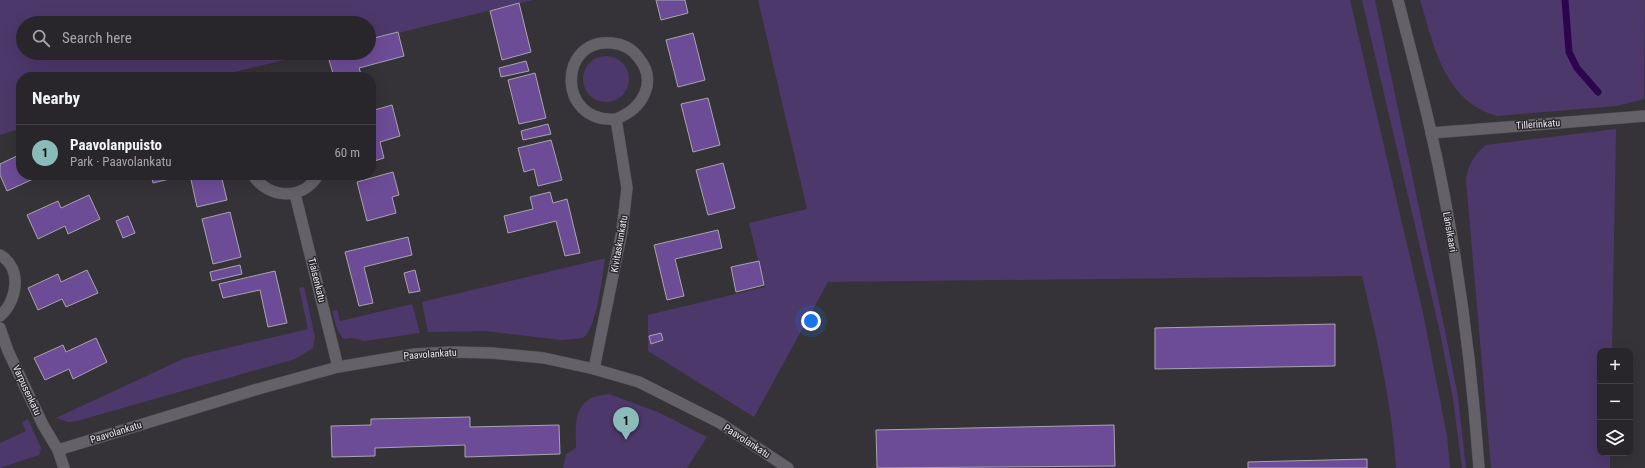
<!DOCTYPE html>
<html lang="en">
<head>
<meta charset="utf-8">
<style>
	:root { --surface:#28262a; --page:#302e32; --text:#f1f3f6; --muted:#a5a5a8; --line:#444347; --accent:#8bbbb9 }
	body { margin:0; font-family:"Roboto Condensed",sans-serif; background:var(--page); color:var(--text) }
	.controls { position:absolute; right:12px; bottom:12px; display:grid; overflow:hidden; border-radius:8px; box-shadow:0 4px 16px #0002 }
	.controls button { width:36px; height:36px; display:grid; place-items:center; padding:0; border:0; border-bottom:1px solid var(--line); background:var(--surface); color:var(--text); font:20px sans-serif }
	.you { position:absolute; left:811px; top:321px; width:14px; height:14px; margin:-10px; border:3px solid #fff; border-radius:50%; background:#1a73e8; box-shadow:0 0 0 6px #1a73e833 }
	.badge { display:grid; place-items:center; width:26px; height:26px; border-radius:50%; background:var(--accent); color:#111; font-size:13px; font-weight:700 }
	.pin { position:absolute; translate:-50% -33px; filter:drop-shadow(0 1px 2px #0008) }
	.pin::after { content:''; position:absolute; top:21px; width:14px; height:12px; background:inherit; clip-path:polygon(0 0,100% 0,50% 100%) }
	.list { margin:0; padding:0; list-style:none }
	h2 { display:flex; justify-content:space-between; align-items:center; height:52px; margin:0; padding:0 16px; font-size:17px }
	h2 small { font-size:13px; font-weight:400; color:var(--muted) }
	.list li { display:grid; grid-template-columns:26px 1fr auto; gap:12px; align-items:center; box-sizing:border-box; height:56px; padding:0 16px; border-top:1px solid var(--line) }
	.list b { display:block; font-size:15px; white-space:nowrap }
	.list p { margin:0; font-size:13px; white-space:nowrap; color:var(--muted) }
	.list em { font-size:13px; font-style:normal; color:var(--muted) }
	.icon { flex:none; width:22px; height:22px; fill:none; stroke:currentColor; stroke-width:2; stroke-linecap:round; stroke-linejoin:round }
	.map { position:relative; flex:none; width:1645px; height:468px; overflow:hidden }
	.search { position:absolute; background:var(--surface); box-shadow:0 4px 16px #0002; left:16px; top:16px; width:360px; height:44px; display:flex; align-items:center; gap:10px; box-sizing:border-box; padding:0 14px; border-radius:22px; color:var(--muted); font-size:15px }
	.panel { position:absolute; background:var(--surface); box-shadow:0 4px 16px #0002; left:16px; top:72px; width:360px; height:108px; border-radius:16px }
	.map>svg:first-child { display:block }
</style>
</head>
<body>
<div class="map">
<svg width="1645" height="468" viewBox="0 0 1645 468">
	<rect width="100%" height="100%" fill="#353338"/>
	<g fill="#4d386b">
		<path d="M0,0H533L369,40V23H23V53H314L213,77H21V128L0,135Z"/>
		<path d="M758,0H1350L1423,313L1447,436L1450,468H1396C1392,403 1377,339 1362,276L828,282L754,417L648,351V315L765,287L749,223L807,209Z"/>
		<path d="M1362,0H1375L1445,331L1458,397L1466,468H1462L1453,399L1440,332Z"/>
		<path d="M1420,0H1645L1644,99L1616,106L1497,116C1444,101 1434,46 1420,0Z"/>
		<circle cx="606" cy="79" r="23"/>
		<path d="M1616,129L1612,351H1600V453H1610V468H1491L1466,180C1468,165 1474,155 1486,145Z"/>
		<path d="M602,259H605C602,277 597,328 583,338L561,340L486,331L428,332L422,302Z"/>
		<path d="M304,287L315,337L313,348L295,359L77,421L68,422L56,418L185,358L308,329L299,288Z"/>
		<path d="M412,304L420,333L364,341L353,338L343,339L337,329L332,311L337,310L340,321Z"/>
		<path d="M609,394L660,413L707,437L687,468H563L566,454L576,448C576,431 573,411 588,400C593,396 603,395 609,394Z"/>
		<path d="M28,419L41,448L39,455L0,468V443L26,431L22,422Z"/>
	</g>
	<g fill="none" stroke-linecap="round" stroke-linejoin="round">
		<path stroke="#2d054f" stroke-width="7" d="M1565,0L1569,52L1577,68L1598,92"/>
	</g>
	<g fill="#6d4c97" stroke="#a8a5ac">
		<path d="M656,0H685L688,13L661,20Z"/>
		<path d="M519,3L531,52L502,60L490,11Z"/>
		<path d="M398,32L404,56L359,68L362,77H334L327,53H369V49L373,48L370,39Z"/>
		<path d="M693,33L705,80L678,87L666,40Z"/>
		<path d="M526,61L529,71L501,77L499,68Z"/>
		<path d="M535,73L546,118L519,124L508,80Z"/>
		<path d="M708,98L720,145L693,152L681,104Z"/>
		<path d="M392,105L400,136L380,142L384,158L371,162V111Z"/>
		<path d="M548,124L551,134L523,140L521,131Z"/>
		<path d="M551,140L562,180L538,186L534,169L524,172L518,148Z"/>
		<path d="M21,154V175H42L7,191L0,175V164Z"/>
		<path d="M723,163L735,208L708,215L696,170Z"/>
		<path d="M393,172L399,195L392,197L396,213L367,221L357,182Z"/>
		<path d="M151,175H186L153,183Z"/>
		<path d="M190,175H221L227,200L197,207Z"/>
		<path d="M550,192L553,203L567,199L580,253L565,256L556,221L508,233L504,216L533,209L530,197Z"/>
		<path d="M89,195L100,219L68,234L65,226L38,239L27,215L58,201L61,208Z"/>
		<path d="M230,212L241,257L213,264L202,219Z"/>
		<path d="M128,216L135,233L123,238L116,221Z"/>
		<path d="M718,230L722,248L675,259L684,296L667,300L654,245Z"/>
		<path d="M408,237L412,255L364,267L373,303L359,306L345,252Z"/>
		<path d="M759,261L764,285L736,292L731,267Z"/>
		<path d="M240,265L242,274L212,281L210,272Z"/>
		<path d="M87,270L98,293L66,307L62,299L38,310L28,288L58,274L61,282Z"/>
		<path d="M415,270L420,291L409,293L404,273Z"/>
		<path d="M275,271L287,323L268,327L260,290L223,298L219,284Z"/>
		<path d="M1335,324V366L1155,369V328Z"/>
		<path d="M661,333L663,340L651,344L649,336Z"/>
		<path d="M96,338L107,362L73,379L69,369L45,380L34,358L63,345L66,352Z"/>
		<path d="M470,417V427L559,425L560,454L465,457V445L375,448V456L332,457L331,426L371,425V419Z"/>
		<path d="M1114,425L1115,466L877,468L876,430Z"/>
		<path d="M1367,459V468H1248V462Z"/>
	</g>
	<g fill="none" stroke-linecap="round" stroke-linejoin="round">
		<g stroke="#514f55" stroke-width="12">
			<g id="minor">
				<path d="M1431,133L1645,116"/>
				<path d="M253,175C268,199 303,201 318,175"/>
				<path d="M295,194L338,367"/>
				<path d="M0,255C23,268 17,302 0,316"/>
				<path d="M0,328L8,351L43,425L58,450L64,468"/>
				<path d="M594,369L622,231L627,188L616,119C642,109 659,82 638,57C632,49 622,44 612,43C557,38 557,124 616,119"/>
				<path d="M58,450L258,389L338,367L415,354L451,352L492,353L544,358L594,369L639,382L720,423L788,468"/>
			</g>
		</g>
		<g stroke="#514f55" stroke-width="12">
			<path id="tertiary" d="M1398,0C1409,44 1421,88 1431,132C1456,242 1471,356 1479,468"/>
		</g>
		<use href="#minor" stroke="#646268" stroke-width="11"/>
		<use href="#tertiary" stroke="#646268" stroke-width="11"/>
	</g>
	<g text-anchor="middle" dominant-baseline="central" stroke-width="3" stroke-linejoin="round" paint-order="stroke">
		<g font-size="10" fill="#e8e6ea" stroke="#2b292e">
			<text transform="translate(1538 124) rotate(-4)">Tillerinkatu</text>
			<text transform="translate(1450 232) rotate(80)">Länsikaari</text>
			<text transform="translate(619 244) rotate(-80)">Kivitaskunkatu</text>
			<text transform="translate(317 280) rotate(76)">Tiaisenkatu</text>
			<text transform="translate(430 354) rotate(-4)">Paavolankatu</text>
			<text transform="translate(27 390) rotate(65)">Varpusenkatu</text>
			<text transform="translate(116 432) rotate(-17)">Paavolankatu</text>
			<text transform="translate(747 441) rotate(33)">Paavolankatu</text>
		</g>
	</g>
</svg>
<div class="controls">
<button>+</button>
<button>−</button>
<button><svg class="icon" aria-label="layers" viewBox="0 0 24 24"><path d="M12 4l9 5-9 5-9-5zM3 14l9 5 9-5"/></svg></button>
</div>
<div class="you"></div>
<div class="pin badge" style="left:626px;top:440px">1</div>
<div class="search"><svg class="icon" aria-label="search" viewBox="0 0 24 24"><circle cx="10" cy="10" r="6"/><path d="M15 15l6 6"/></svg>Search here</div>
<section class="panel">
<h2>Nearby<small></small></h2>
<ul class="list">
<li><span class="badge">1</span><div><b>Paavolanpuisto</b><p>Park · Paavolankatu</p></div><em>60 m</em></li>
</ul>
</section>
</div>
</body>
</html>
